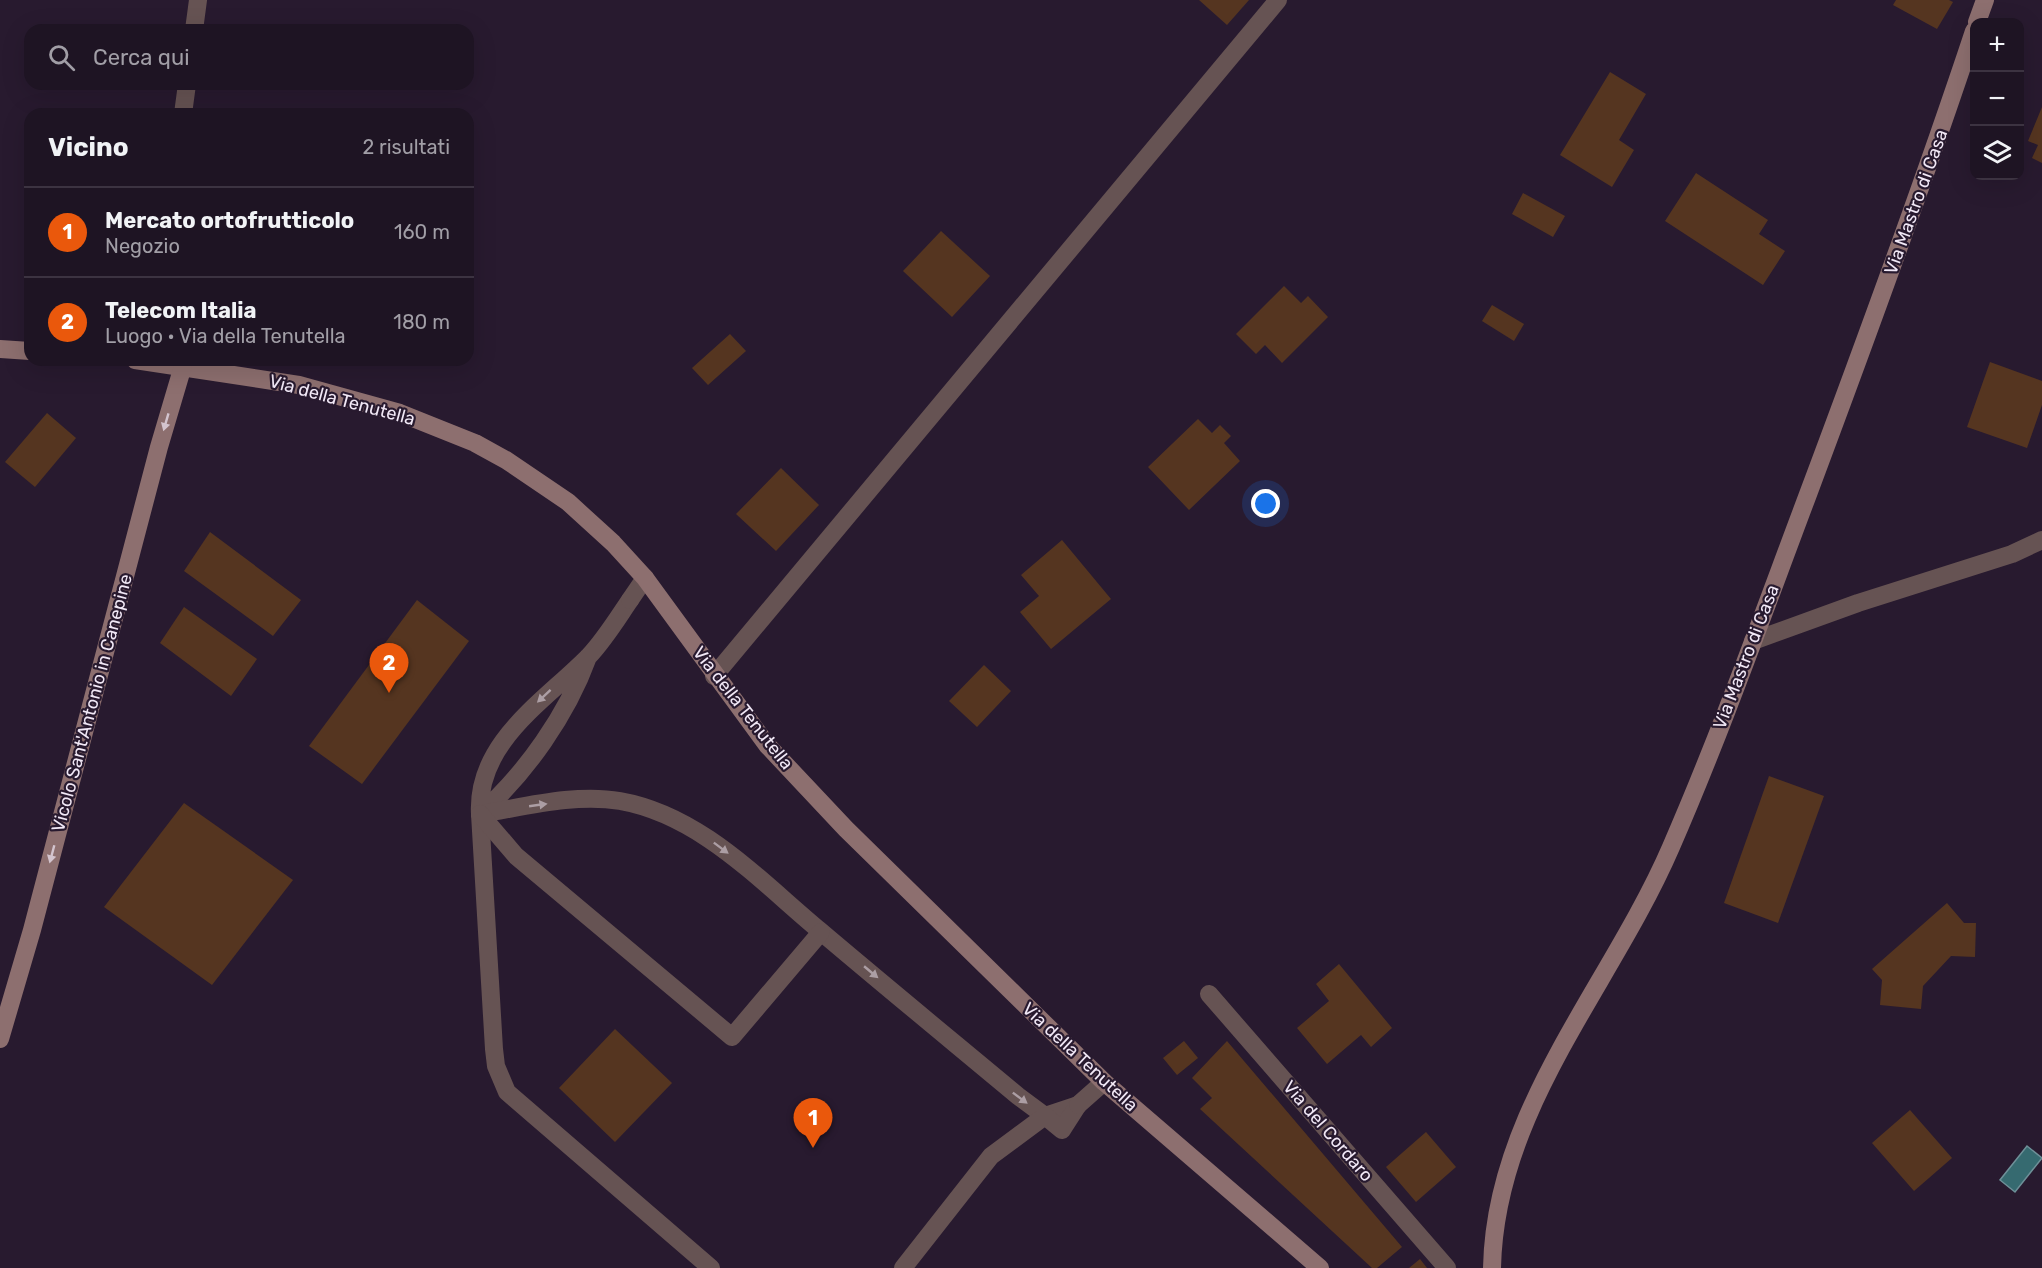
<!DOCTYPE html>
<html lang="it">
<head>
<meta charset="utf-8">
<style>
	:root { --surface:#1e1423; --page:#261d2b; --text:#f1f3f6; --muted:#a19ea6; --line:#3c3341; --accent:#ea580c }
	body { margin:0; font-family:Rubik,sans-serif; background:var(--page); color:var(--text) }
	.controls { position:absolute; right:18px; top:18px; display:grid; overflow:hidden; border-radius:12px; box-shadow:0 6px 24px #0002 }
	.controls button { width:54px; height:54px; display:grid; place-items:center; padding:0; border:0; border-bottom:2px solid var(--line); background:var(--surface); color:var(--text); font:30px sans-serif }
	.you { position:absolute; left:1266px; top:504px; width:21px; height:21px; margin:-15px; border:4px solid #fff; border-radius:50%; background:#1a73e8; box-shadow:0 0 0 9px #1a73e833 }
	.badge { display:grid; place-items:center; width:39px; height:39px; border-radius:50%; background:var(--accent); color:#fff; font-size:20px; font-weight:700 }
	.pin { position:absolute; translate:-50% -50px; filter:drop-shadow(0 2px 3px #0008) }
	.pin::after { content:''; position:absolute; top:32px; width:21px; height:18px; background:inherit; clip-path:polygon(0 0,100% 0,50% 100%) }
	.list { margin:0; padding:0; list-style:none }
	h2 { display:flex; justify-content:space-between; align-items:center; height:78px; margin:0; padding:0 24px; font-size:26px }
	h2 small { font-size:20px; font-weight:400; color:var(--muted) }
	.list li { display:grid; grid-template-columns:39px 1fr auto; gap:18px; align-items:center; box-sizing:border-box; height:90px; padding:0 24px; border-top:2px solid var(--line) }
	.list b { display:block; font-size:22px; white-space:nowrap }
	.list p { margin:0; font-size:20px; white-space:nowrap; color:var(--muted) }
	.list em { font-size:20px; font-style:normal; color:var(--muted) }
	.icon { flex:none; width:33px; height:33px; fill:none; stroke:currentColor; stroke-width:2; stroke-linecap:round; stroke-linejoin:round }
	.map { position:relative; flex:none; width:2042px; height:1268px; overflow:hidden }
	.search { position:absolute; background:var(--surface); box-shadow:0 6px 24px #0002; left:24px; top:24px; width:450px; height:66px; display:flex; align-items:center; gap:15px; box-sizing:border-box; padding:0 21px; border-radius:18px; color:var(--muted); font-size:22px }
	.panel { position:absolute; background:var(--surface); box-shadow:0 6px 24px #0002; left:24px; top:108px; width:450px; height:258px; border-radius:18px }
	.map>svg:first-child { display:block }
</style>
</head>
<body>
<div class="map">
<svg width="2042" height="1268" viewBox="0 0 2042 1268">
	<rect width="100%" height="100%" fill="#281a2f"/>
	<path fill="#366a70" stroke="#6e9098" stroke-width="1.5" d="M2027,1146L2042,1158L2015,1192L2000,1180Z"/>
	<g fill="#553520">
		<path d="M1199,0H1249L1227,25Z"/>
		<path d="M1896,0H1949L1953,2L1937,29L1893,5Z"/>
		<path d="M1610,72L1646,94L1619,140L1634,150L1612,187L1560,155Z"/>
		<path d="M2042,107V163L2032,158L2038,145L2028,141Z"/>
		<path d="M1696,173L1768,220L1759,234L1785,251L1763,285L1665,221Z"/>
		<path d="M1523,193L1565,216L1553,237L1512,214Z"/>
		<path d="M941,231L990,276L952,317L903,271Z"/>
		<path d="M1284,286L1301,303L1308,296L1328,317L1282,363L1265,345L1256,354L1236,334Z"/>
		<path d="M1492,305L1524,324L1514,341L1482,321Z"/>
		<path d="M730,334L746,351L708,385L692,368Z"/>
		<path d="M1990,362L2042,381V405L2027,448L1967,427Z"/>
		<path d="M47,413L76,438L35,487L5,462Z"/>
		<path d="M1198,419L1212,433L1220,425L1231,436L1224,443L1240,461L1189,510L1148,467Z"/>
		<path d="M781,468L819,505L776,551L736,514Z"/>
		<path d="M210,532L301,600L273,636L184,571Z"/>
		<path d="M1062,540L1111,599L1051,649L1020,612L1039,596L1021,575Z"/>
		<path d="M417,600L469,641L362,784L309,746Z"/>
		<path d="M184,607L257,659L231,696L160,643Z"/>
		<path d="M984,665L1011,691L977,727L949,701Z"/>
		<path d="M1769,776L1824,796L1778,923L1724,903Z"/>
		<path d="M184,803L293,880L212,985L104,907Z"/>
		<path d="M1947,903L1964,923H1976L1975,957L1951,956L1923,986L1921,1009L1880,1005L1882,980L1872,969Z"/>
		<path d="M1339,964L1392,1028L1371,1047L1361,1035L1327,1064L1297,1028L1329,1001L1316,984Z"/>
		<path d="M615,1029L672,1083L615,1142L559,1088Z"/>
		<path d="M1184,1041L1198,1058L1177,1075L1163,1058Z"/>
		<path d="M1227,1041L1402,1247L1377,1268H1372L1200,1109L1212,1098L1192,1078Z"/>
		<path d="M1910,1110L1952,1158L1914,1191L1872,1143Z"/>
		<path d="M1426,1132L1456,1167L1416,1202L1386,1167Z"/>
		<path d="M1420,1259L1427,1268H1409Z"/>
	</g>
	<g fill="none" stroke-linecap="round" stroke-linejoin="round">
		<g stroke="#665353" stroke-width="18">
			<path d="M588,657C567,715 526,773 480,814C476,742 545,701 589,656C605,639 617,619 630,600"/>
			<path d="M480,814C524,807 575,793 620,801C700,815 759,880 819,930C885,986 952,1041 1018,1096L1045,1116L1078,1105"/>
			<path d="M480,814L494,1049L496,1066L507,1092L711,1268"/>
			<path d="M480,814L516,856L732,1037L821,932"/>
			<path d="M903,1268L991,1156L1045,1116L1062,1130L1078,1105"/>
		</g>
		<g stroke="#665353" stroke-width="18">
			<path d="M194,30L198,0"/>
			<path d="M183,114L187,84"/>
			<path d="M630,600L645,578"/>
			<path d="M1753,641L1858,603L2012,554L2042,540"/>
			<path d="M714,676L1278,0"/>
			<path d="M1209,994L1447,1268"/>
			<path d="M1078,1105L1104,1082"/>
		</g>
		<g stroke="#8d6f6f" stroke-width="18">
			<path d="M1977,22L1985,0"/>
			<path d="M0,349L30,351"/>
			<path d="M135,360L299,385L400,413L475,443L506,460L568,502L613,543L645,578L767,745L846,829L1104,1082L1320,1268"/>
			<path d="M0,1039L32,930L159,447L183,366"/>
			<path d="M1492,1268C1495,1109 1611,986 1671,847C1721,732 1763,614 1807,497C1865,342 1922,188 1974,31"/>
		</g>
	</g>
	<defs><path id="oneway-solid" d="M-6-.8H1V-3.2L6.5 0L1 3.2V.8H-6Z" transform="scale(1.5)"/></defs>
	<g fill="#d3c4ce">
		<use href="#oneway-solid" transform="translate(166 422) rotate(106)"/>
		<use href="#oneway-solid" transform="translate(52 854) rotate(105)"/>
	</g>
	<g fill="#ac9ea4">
		<use href="#oneway-solid" transform="translate(544 696) rotate(137)"/>
		<use href="#oneway-solid" transform="translate(538 805) rotate(-8)"/>
		<use href="#oneway-solid" transform="translate(721 848) rotate(37)"/>
		<use href="#oneway-solid" transform="translate(871 972) rotate(40)"/>
		<use href="#oneway-solid" transform="translate(1020 1098) rotate(37)"/>
	</g>
	<g text-anchor="middle" dominant-baseline="central" stroke-width="4.5" stroke-linejoin="round" paint-order="stroke">
		<g font-size="18" fill="#f1e8f6" stroke="#281a2f">
			<text transform="translate(1916 202) rotate(-70)">Via Mastro di Casa</text>
			<text transform="translate(342 400) rotate(15)">Via della Tenutella</text>
			<text transform="translate(1746 657) rotate(-69)">Via Mastro di Casa</text>
			<text transform="translate(92 703) rotate(-75)">Vicolo Sant'Antonio in Canepine</text>
			<text transform="translate(743 708) rotate(52)">Via della Tenutella</text>
			<text transform="translate(1080 1057) rotate(43)">Via della Tenutella</text>
			<text transform="translate(1328 1131) rotate(49)">Via del Cordaro</text>
		</g>
	</g>
</svg>
<div class="controls">
<button>+</button>
<button>−</button>
<button><svg class="icon" aria-label="layers" viewBox="0 0 24 24"><path d="M12 4l9 5-9 5-9-5zM3 14l9 5 9-5"/></svg></button>
</div>
<div class="you"></div>
<div class="pin badge" style="left:813px;top:1148px">1</div>
<div class="pin badge" style="left:389px;top:693px">2</div>
<div class="search"><svg class="icon" aria-label="search" viewBox="0 0 24 24"><circle cx="10" cy="10" r="6"/><path d="M15 15l6 6"/></svg>Cerca qui</div>
<section class="panel">
<h2>Vicino<small>2 risultati</small></h2>
<ul class="list">
<li><span class="badge">1</span><div><b>Mercato ortofrutticolo</b><p>Negozio</p></div><em>160 m</em></li>
<li><span class="badge">2</span><div><b>Telecom Italia</b><p>Luogo · Via della Tenutella</p></div><em>180 m</em></li>
</ul>
</section>
</div>
</body>
</html>
